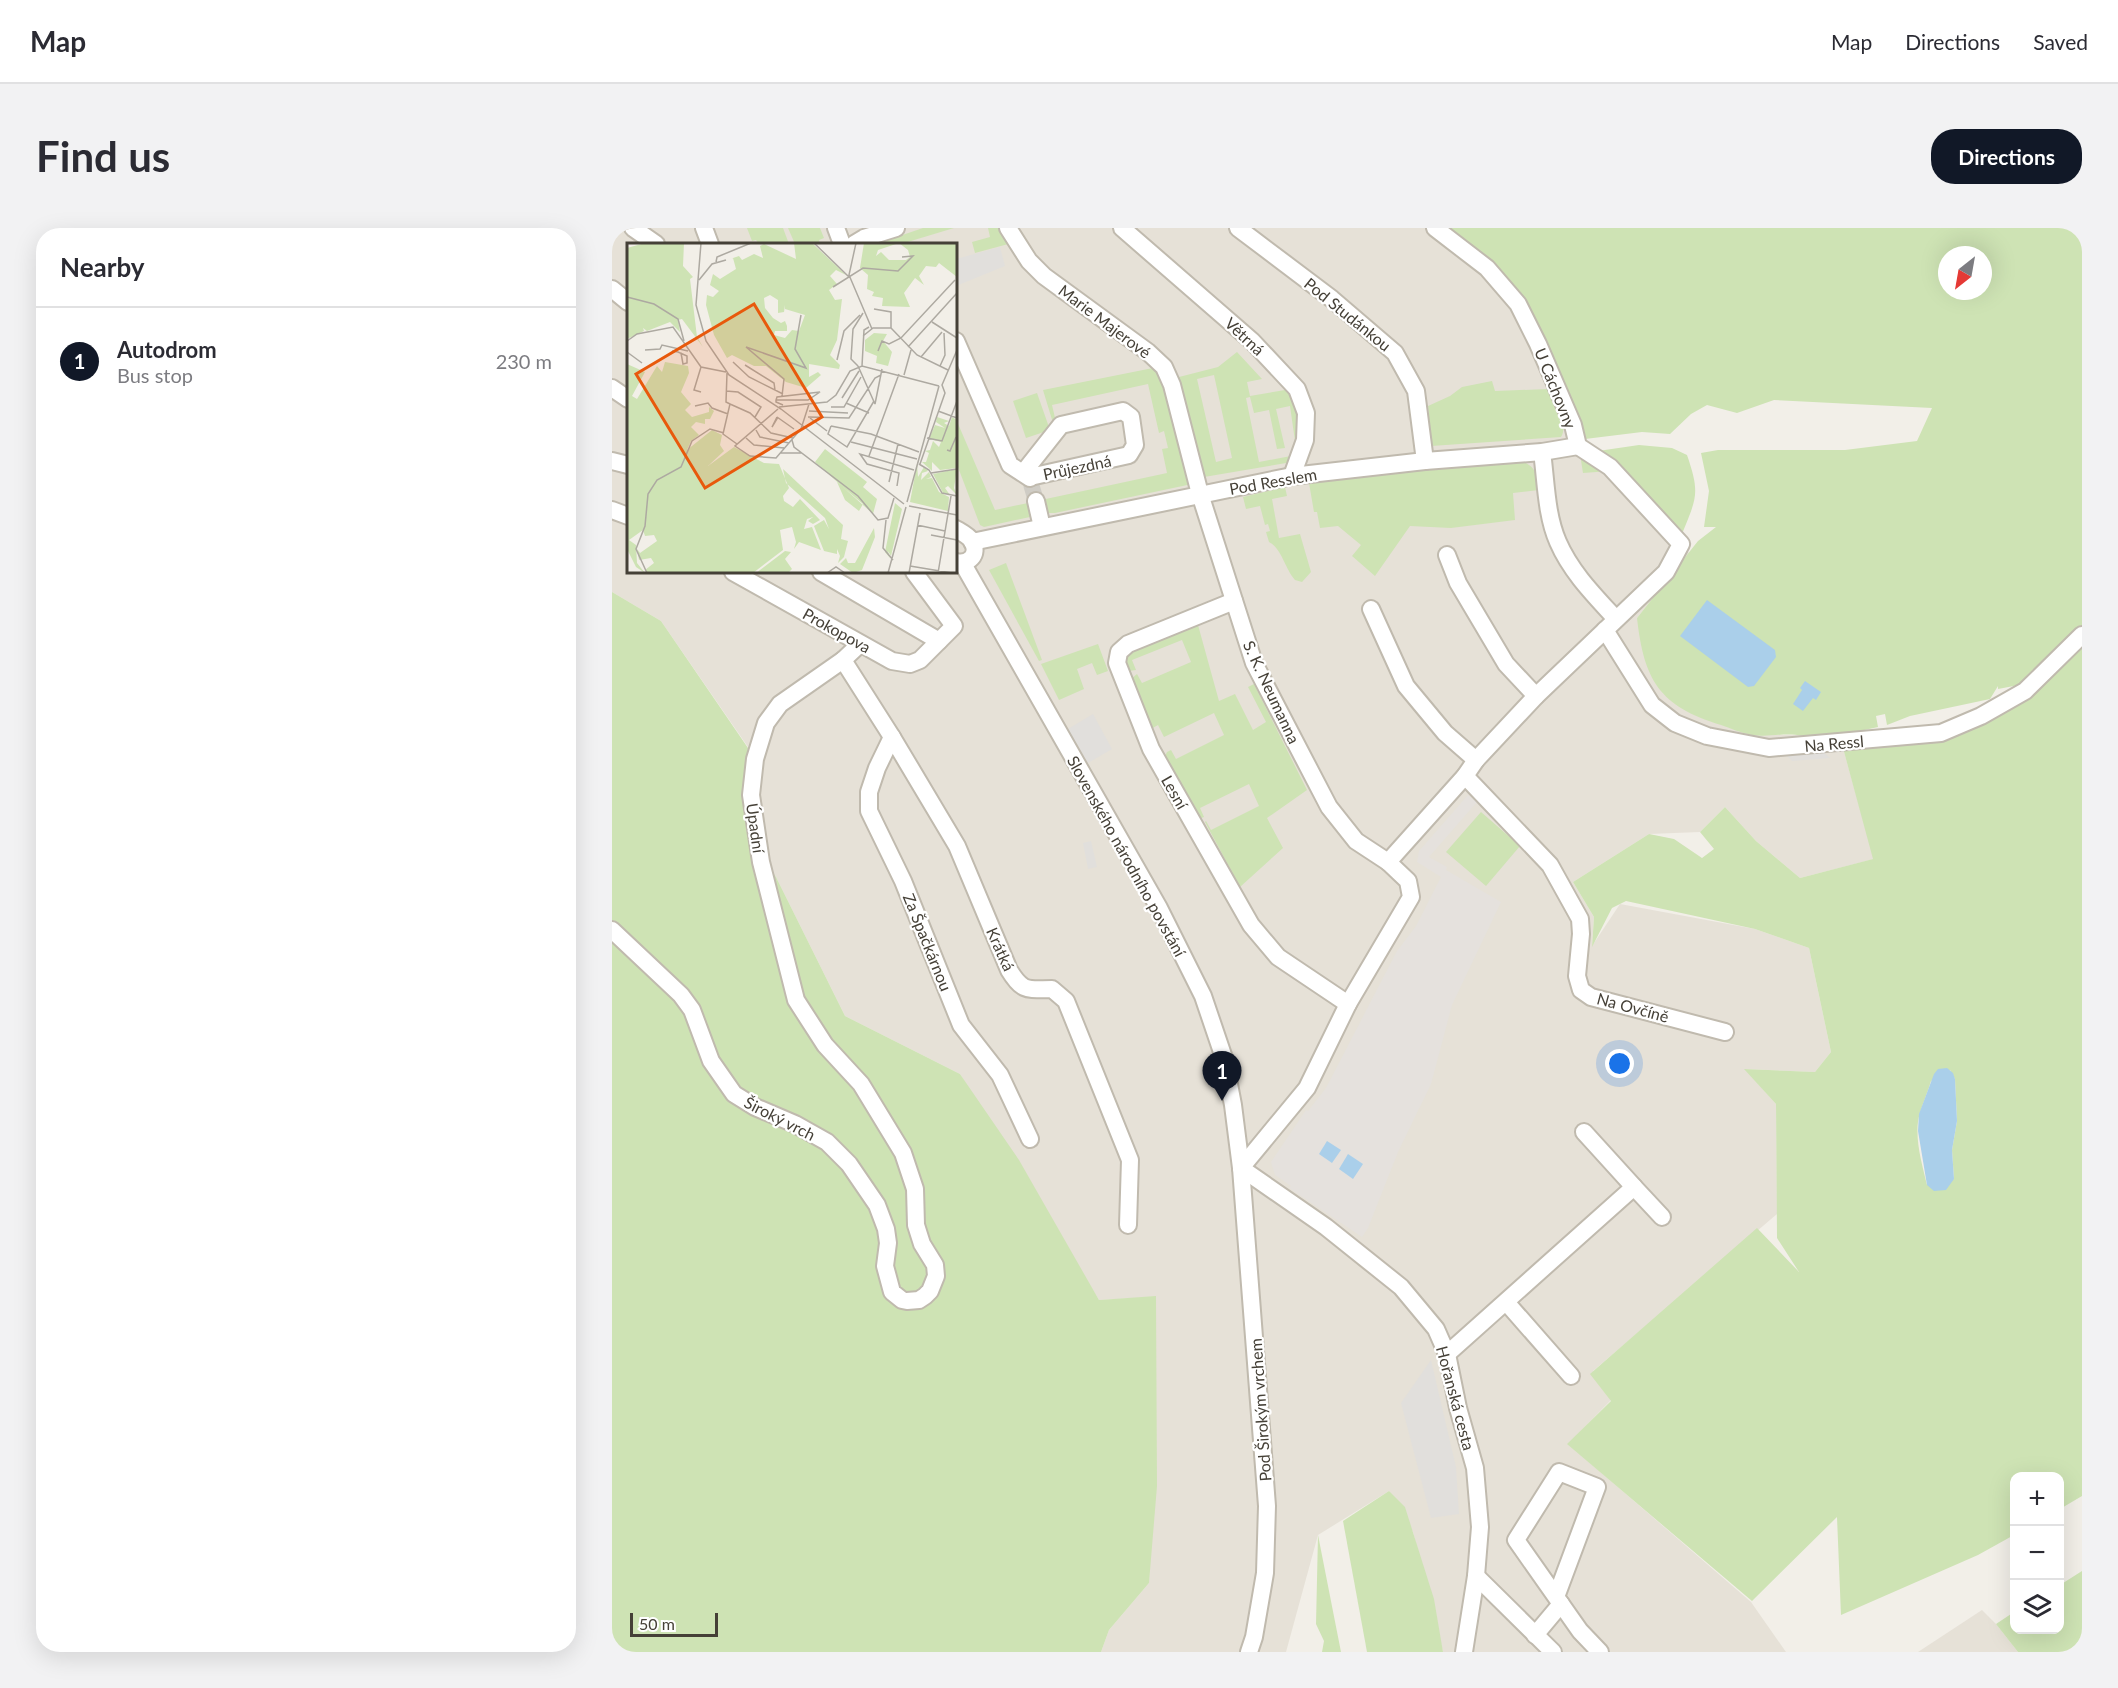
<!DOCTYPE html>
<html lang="en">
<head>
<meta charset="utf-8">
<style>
	:root { --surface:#fff; --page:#f2f2f3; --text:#2b2b33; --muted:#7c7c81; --line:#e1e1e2; --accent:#111827 }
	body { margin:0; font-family:Lato,sans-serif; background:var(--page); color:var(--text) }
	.controls { position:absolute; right:18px; bottom:18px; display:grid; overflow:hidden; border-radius:12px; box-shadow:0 6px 24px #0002 }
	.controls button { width:54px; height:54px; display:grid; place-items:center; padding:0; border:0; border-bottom:2px solid var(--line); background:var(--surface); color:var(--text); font:30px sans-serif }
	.compass { position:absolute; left:1326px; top:18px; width:54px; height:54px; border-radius:50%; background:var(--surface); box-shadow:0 6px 24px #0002; rotate:211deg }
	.scale { position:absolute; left:18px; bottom:15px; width:88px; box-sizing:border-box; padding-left:6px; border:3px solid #454037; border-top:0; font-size:16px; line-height:21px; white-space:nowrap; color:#454037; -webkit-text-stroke:4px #fff; paint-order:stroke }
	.you { position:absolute; left:1008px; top:836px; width:21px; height:21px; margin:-15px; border:4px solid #fff; border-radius:50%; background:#1a73e8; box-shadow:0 0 0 9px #1a73e833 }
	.badge { display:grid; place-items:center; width:39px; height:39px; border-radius:50%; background:var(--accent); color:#fff; font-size:20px; font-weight:700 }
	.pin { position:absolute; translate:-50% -50px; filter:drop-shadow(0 2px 3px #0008) }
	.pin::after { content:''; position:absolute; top:32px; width:21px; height:18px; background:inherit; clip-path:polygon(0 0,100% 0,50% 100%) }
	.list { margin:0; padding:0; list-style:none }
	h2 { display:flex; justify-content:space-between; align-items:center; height:78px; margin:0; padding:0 24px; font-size:26px }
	h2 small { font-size:20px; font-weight:400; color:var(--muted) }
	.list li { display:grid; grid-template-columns:39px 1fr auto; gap:18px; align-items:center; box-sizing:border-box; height:108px; padding:0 24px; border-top:2px solid var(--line) }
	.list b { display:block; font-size:22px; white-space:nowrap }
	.list p { margin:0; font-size:20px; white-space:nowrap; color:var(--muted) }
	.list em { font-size:20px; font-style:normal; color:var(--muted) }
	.icon { flex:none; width:33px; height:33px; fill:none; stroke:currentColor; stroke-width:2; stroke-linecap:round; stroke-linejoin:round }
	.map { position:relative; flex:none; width:1470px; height:1424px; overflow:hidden; border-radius:24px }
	header { display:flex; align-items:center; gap:36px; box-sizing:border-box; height:84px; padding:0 30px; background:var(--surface); border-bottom:2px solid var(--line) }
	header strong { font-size:28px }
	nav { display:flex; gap:33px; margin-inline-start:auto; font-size:21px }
	.intro { display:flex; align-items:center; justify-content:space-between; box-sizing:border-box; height:144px; padding:0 36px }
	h1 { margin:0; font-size:42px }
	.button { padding:15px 27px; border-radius:24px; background:var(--accent); color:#fff; font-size:21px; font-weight:700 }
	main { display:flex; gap:36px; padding:0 36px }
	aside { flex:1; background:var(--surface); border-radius:24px; box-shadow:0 6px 24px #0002 }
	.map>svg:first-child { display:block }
</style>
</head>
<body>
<header>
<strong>Map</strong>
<nav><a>Map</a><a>Directions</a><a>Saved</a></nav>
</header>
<div class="intro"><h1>Find us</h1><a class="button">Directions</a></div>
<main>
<aside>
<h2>Nearby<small></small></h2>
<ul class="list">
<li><span class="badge">1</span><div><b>Autodrom</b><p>Bus stop</p></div><em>230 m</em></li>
</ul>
</aside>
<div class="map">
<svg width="1470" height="1424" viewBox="0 0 1470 1424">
	<rect width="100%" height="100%" fill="#f2efe8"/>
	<g fill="#e6e1d7" fill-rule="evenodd">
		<path d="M0,0H836L888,41L914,76L973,211L1077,325L1025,390L1139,507H1193L1231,520L1262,631L1188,650L1144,613L1113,579L1088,604L1037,606L961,654L982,689L980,718L1008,676L1143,701L1197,720L1219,824L1203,844L1133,841L1164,876L1165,986L981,1143L999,1172L956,1216L1139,1374L1174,1424H831L801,1304L777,1263L706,1307L674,1424H489L497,1402L537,1355L544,1069L487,1072L348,846L233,788L164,649L135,605L136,519L49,393L0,364ZM16,16H344V344H16Z"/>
		<path d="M1370,1382L1384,1396L1406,1424H1306Z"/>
	</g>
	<path fill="#e5e1dd" d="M856,567L865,574L817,629L835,639L834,642L889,674L840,777L819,856L786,924L756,1000L750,1009L677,960L679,958L663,947L659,934L694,882L696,883L714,860L785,723L804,698L829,649L805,634L807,623Z"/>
	<g fill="#cee3b4" fill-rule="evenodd">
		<path d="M135,0H171L177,16H147L144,12L140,13Z"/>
		<path d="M176,0H208L212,10L207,12L208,16H183Z"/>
		<path d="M311,0H342L289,16H264Z"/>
		<path d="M376,0H391L400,15L363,25L360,14L378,9Z"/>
		<path d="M836,0H1470V400L1407,457L1386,461V458L1378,471L1298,488L1275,497L1273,486L1264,488L1266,499L1203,513C1184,501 1161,510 1140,507C1129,505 1118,500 1109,497C1047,478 1032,452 1025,390L1086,313L1104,299H1092L1097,263L1089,225L1106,222H1233L1305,213L1320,180L1162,172L1125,185L1095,177L1079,186L1058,206L1030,204L973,211L914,76L888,41ZM1335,27H1371V63H1335Z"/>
		<path d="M625,124L650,151L635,154L638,168L679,161C690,185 696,211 680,234L592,249L564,146L567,149L606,139ZM602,147L620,230L604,234L585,151ZM638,169L642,185L657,182L665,221L673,220L664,181L678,178L684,220L679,228L647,234L634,170Z"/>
		<path d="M546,139L580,256L443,285H432L429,272L555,245L550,221L556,220L552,203L547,205L536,156L440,177L444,194L441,195L431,162Z"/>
		<path d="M880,153L883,163L937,161C943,174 957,196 949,209L819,218L816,178L838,168L850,159Z"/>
		<path d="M425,165L438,202L414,210L401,173Z"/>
		<path d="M344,191L383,282L416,275L418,289L372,299L368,297L344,234Z"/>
		<path d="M1027,217L1060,220L1075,227C1088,265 1085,269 1070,306L1024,258L986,223Z"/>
		<path d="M968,226L998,243L971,245Z"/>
		<path d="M912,234C925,240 925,249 927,262L901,265L903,292L839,300L798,298L763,348L740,328L749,317L726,298L708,300L705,284H702L697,255L779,244Z"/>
		<path d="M673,259L675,268L660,271L667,310L688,306L699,344L690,354L683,352C673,341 670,321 657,314L654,304L658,303L656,296L653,297L648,278L634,281L631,269Z"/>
		<path d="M394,335L430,432L427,433L377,342Z"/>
		<path d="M0,364L49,393L136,520L131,562L135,605L164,649L233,788L348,846L407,932L487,1072L544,1068L545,1258L537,1355L497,1402L489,1424H0Z"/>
		<path d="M586,397L607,473L623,466L641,502L654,494L636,459L642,456L695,562L655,590L671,620L628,659L593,594L594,593L599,602L647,578L637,556L588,580L592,589L589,590L553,528L555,524L559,522L564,531L612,507L602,485L552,509L546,497L539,501L519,451L525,446L530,455L579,434L570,412L520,432L524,442L517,443L514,436V428L520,424Z"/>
		<path d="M1470,411V1268L1448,1281V1248H1402V1307L1366,1327L1229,1387L1225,1289L1140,1373L955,1216L999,1173L978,1146L1145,1000L1187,1044L1165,1010L1164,876L1132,841L1203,844L1219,824L1197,720L1143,701L1014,673L1000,680L980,719L982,689L961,654L1037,606L1062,611L1090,630L1102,621L1088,604L1113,579L1144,613L1188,650L1261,631L1231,520L1336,507L1400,478ZM1338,842L1343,851L1345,893L1340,922L1342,951L1315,957C1310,936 1301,906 1308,885C1311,874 1316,864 1319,853Z"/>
		<path d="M486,416L496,443L485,447L480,435L465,441L472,461L447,472L429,436Z"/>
		<path d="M869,584L908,618L874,658L834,624Z"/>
		<path d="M777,1263L793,1279L822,1371L831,1424H755L731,1293Z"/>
		<path d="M706,1307L729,1424H710L712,1413L704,1396Z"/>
		<path d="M1470,1343V1424H1406L1384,1396L1402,1384V1402H1448V1357Z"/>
	</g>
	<g fill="#e1dfdc">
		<path d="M388,19L393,38L344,58V31Z"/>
		<path d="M481,486L500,521L476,535L456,501Z"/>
		<path d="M1209,522L1218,530L1180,533L1172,525Z"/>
		<path d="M479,613L485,639L476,641L471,615Z"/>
		<path d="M819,1132L844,1239L847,1286L819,1290L789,1175Z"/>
	</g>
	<g fill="#aacfea">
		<path d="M1095,372L1163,422L1164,429L1142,458L1136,459L1068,408Z"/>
		<path d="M1193,453L1209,464L1204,472L1201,470L1191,483L1181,476L1190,462L1188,460Z"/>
		<path d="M1335,840L1341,845L1343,851L1345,893L1340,922L1342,951L1334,962L1322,963L1315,957L1306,903L1307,886L1322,846L1326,841Z"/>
		<path d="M715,913L729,922L720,935L707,926Z"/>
		<path d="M736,926L751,936L741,951L727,941Z"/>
	</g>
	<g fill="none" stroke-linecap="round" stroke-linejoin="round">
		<path stroke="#cfccc5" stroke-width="16" stroke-dasharray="16 8" stroke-linecap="butt" d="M419,256L424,273"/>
		<g stroke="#c0baae" stroke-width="20">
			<g id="minor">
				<path d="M21,0L44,16"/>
				<path d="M92,0L98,16"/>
				<path d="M224,0L230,16"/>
				<path d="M396,0L417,33L432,48L536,124L552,139L560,157L588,266L642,435L717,579L744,613L776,634"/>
				<path d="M510,0L640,113L685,161L694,185L693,212L680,248"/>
				<path d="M626,0L720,71L783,125L804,163L813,233"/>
				<path d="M242,16L252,10L284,0"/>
				<path d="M0,61L16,74"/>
				<path d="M344,113L398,237L418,250"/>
				<path d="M0,160L16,171"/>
				<path d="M930,224C934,253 934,287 946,314C959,344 982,367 1004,391"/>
				<path d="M0,233L16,237"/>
				<path d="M411,245L449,197L511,183L519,189L523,217L517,227L418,249"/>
				<path d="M424,273L430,299"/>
				<path d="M0,282L16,288"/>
				<path d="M344,301C349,304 357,308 360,313C368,327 356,337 344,334"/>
				<path d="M360,314L680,248L813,233L930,224L966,218"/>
				<path d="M835,327L846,355L894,436L924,468"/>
				<path d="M351,336L547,680L591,768L612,830L621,877L629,940L655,1278L653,1345L642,1409L637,1424"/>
				<path d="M121,344L280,433L298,436L308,432L342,398L302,344"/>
				<path d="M209,344L327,413"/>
				<path d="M622,373L516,416L507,424L505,435L539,521L639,697L666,729L736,776"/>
				<path d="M759,381L794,458L833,505L864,532"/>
				<path d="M993,402L1040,477L1063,495L1095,508L1157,520L1329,505L1369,488L1413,463L1470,407"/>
				<path d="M231,432L280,509L345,618L397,742C411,765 416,761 440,761L454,773L518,932L516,997"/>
				<path d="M280,509L265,540L257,564V583L291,653L349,797L388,847L418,911"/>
				<path d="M853,548L938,637L968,691L969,706L965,748L969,762L979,769L1113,804"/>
				<path d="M0,702L69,767L80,782L99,833L122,866L143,879L183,896L215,914L237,936L265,977L274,1001L276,1015L273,1038L280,1064L290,1072L295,1073L307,1072L313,1068L318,1063L324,1048L323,1037L310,1016L304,997L303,961L291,925L249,856L213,817L184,772L149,634L139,567L143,531L154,495L168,476L231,432L248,416"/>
				<path d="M629,940L695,860L736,776L799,669L796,653L776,634L853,548L864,532L924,468L1054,344L1069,316L998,239L966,218L961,197L926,116L906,76L875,40L823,0"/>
				<path d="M629,940L714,999L789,1059L824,1101L835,1126L846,1180L863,1240L868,1299L864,1348L852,1424"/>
				<path d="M1022,959L1050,989"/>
				<path d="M894,1074L959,1148"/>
				<path d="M835,1126L1022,959L972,904"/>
				<path d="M864,1348L941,1424"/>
				<path d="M944,1369L985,1259L947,1244L904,1312L968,1403L988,1424"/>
				<path d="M923,1407L949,1376"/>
			</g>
		</g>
		<use href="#minor" stroke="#fff" stroke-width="16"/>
	</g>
	<g text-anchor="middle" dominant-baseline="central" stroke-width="4.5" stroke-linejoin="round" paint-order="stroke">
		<g font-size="16" fill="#454037" stroke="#fff">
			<text transform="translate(736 86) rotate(39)">Pod Studánkou</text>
			<text transform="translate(493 93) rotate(37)">Marie Majerové</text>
			<text transform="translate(633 108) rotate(43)">Větrná</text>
			<text transform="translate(944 160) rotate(68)">U Cáchovny</text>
			<text transform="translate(465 239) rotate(-12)">Průjezdná</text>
			<text transform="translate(661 253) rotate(-10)">Pod Resslem</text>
			<text transform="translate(225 402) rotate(29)">Prokopova</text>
			<text transform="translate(660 464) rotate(65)">S. K. Neumanna</text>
			<text transform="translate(1222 515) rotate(-5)">Na Ressl</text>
			<text transform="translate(563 564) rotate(60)">Lesní</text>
			<text transform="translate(144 600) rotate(82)">Úpadní</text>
			<text transform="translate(515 628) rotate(61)">Slovenského národního povstání</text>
			<text transform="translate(316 714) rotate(68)">Za Špačkárnou</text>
			<text transform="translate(389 721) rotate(66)">Krátká</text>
			<text transform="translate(1021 779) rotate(15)">Na Ovčíně</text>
			<text transform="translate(168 890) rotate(27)">Široký vrch</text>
			<text transform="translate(844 1170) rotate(75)">Hořanská cesta</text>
			<text transform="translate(648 1182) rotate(-94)">Pod Širokým vrchem</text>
		</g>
	</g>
	<g transform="translate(15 15)">
		<rect width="330" height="330" fill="#f2efe8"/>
		<path d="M18,0H57L56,23L66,34L63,36L70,94L76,104L55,76L51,77L53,89L43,79L20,88L16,85L17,88L0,96V5ZM167,0H185L219,32L209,27L203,33L210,41L202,47L208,57L215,56L210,97L203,112L213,122L212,126L182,121V134L191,129L194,132L179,145L159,139L139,123H127L105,112L100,115L87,92L79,62L80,52L86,54L92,48L83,42L86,31L93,36L109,26L106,15L94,19L112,13L115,17L127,11L136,15L133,3L137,1L169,16ZM143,52L151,57V70L157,69L158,62V66L178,72L172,88L165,87L158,95L147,92L148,88H160V83L158,78L154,80L146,75L138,65L137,55ZM237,0H330V34L312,20L309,24L299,23L292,33L297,42L288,35L277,50L283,64L255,63L256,55L245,53L247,49L240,46L241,32L233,25ZM272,0L281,7L283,14L279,17H262L254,9L249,13L251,7ZM247,90L260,91L256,98L265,109L261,123L249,120L250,113L238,108V97ZM38,119L61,123L62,130L54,149L64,161L58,167L65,174L82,169V164L87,168L83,176H78V181L69,179L64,184L72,192L64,198L60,207L85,187L95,192L93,202L97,208L81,223L107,204L137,220L152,221L162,245L156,253L157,258L166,264L173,256L193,277L186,281L181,278L186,274L180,276L177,286L185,284L194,307L172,299L167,306L169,299L165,284L153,287L156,307L126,330H20L18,327L27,320L24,315L12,317L10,306L13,310L30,298L27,292L18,293L16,287L2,297L9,302L10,320L18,330L9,324L0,306V121L18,129L5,153L10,156L30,123L35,129ZM310,174L322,178L317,180L322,183L325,174L330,177V225L313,227L305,219V228L295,219H299L302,210L298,208L303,207L306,198L312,204L314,199L302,196L308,182L318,185L309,179ZM198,206L240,239L236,244L250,256L246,271L188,219ZM290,221L291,234L297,224L301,228L295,230L294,237L302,229L304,234L299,236L305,235L312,249L322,254L321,268L283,259ZM156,226L216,282L214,296L221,298L217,314L211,320L213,313L210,306V311L197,308L187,283L197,277L202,286L198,275L159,240ZM330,226L327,245L330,252L321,243L318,245L323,252L316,250L306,231ZM210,239L236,261L232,268L218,257ZM268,260L275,266L264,313L261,308L263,315L258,309ZM247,285L248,294L235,327L226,330L213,321L219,315L221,320H228ZM158,308L164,309L158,316L165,326L161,330H129Z" fill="#cee3b4" fill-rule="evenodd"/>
		<path fill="none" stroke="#ada9a1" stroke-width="1.5" d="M74,0L69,62L79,98L102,132L154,166L277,261M187,0L222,34M229,0L222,32L245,86M89,19L90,14L124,0M72,37L85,21L99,17M206,44L236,25L271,28L286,13L275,14M0,54L27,61L51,76L57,98M247,66L264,69V85M305,79L330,95M236,93L246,85H264L290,112L321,127M0,98L10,91L46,84L74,124L99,129M281,104L330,50M18,107L33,106L35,102L61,108M45,108L51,109L60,113V120L56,121L54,110M251,108L255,98L262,101L274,95L328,37M0,109L15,120M294,114L315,89M210,117L217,88L233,72M106,119L122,134L156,151M118,122L147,140L148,147M231,123L224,116L226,86L236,70M231,123L248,161M235,123L237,87L242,84M313,123L318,112L317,90M100,130L99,159L103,161L96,191L110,201M277,132L284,107M99,148L111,149L134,164L128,174M74,149L67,147L74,124M155,153L157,136L119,104L179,125L168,106L174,72M215,155L232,128M149,157H181L193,149L150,154L149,157V159L156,162M219,160L242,170M103,161L123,170L144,190L166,195M248,161L255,126M68,163L81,160L85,165L101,171M152,164L200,159L209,152L223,128L235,123L312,143M204,164H217L234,134M151,166L108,203L123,213L149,215L174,186L182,161M182,168L221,170M311,168L330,175M150,174L145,184L151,174M150,174L167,186M181,174L222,175L248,135L254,132M183,175L200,188M204,183L244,191L292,209M204,183L201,191L220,204L247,158M129,187L133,194L162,200M119,195L127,202L157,205M300,195L315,198L330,158M165,197L167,204L231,253L251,277L261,275L267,255M224,199L290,216M320,207L323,208L329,194M153,210H175M242,213L272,131M292,221L302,227L315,250L330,253M293,221L318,150L315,142L330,107M304,230L330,226M262,239L271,201M270,243L272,230L240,221L233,211L287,227M280,259L312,143M282,263L330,272M259,277L256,305L266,317M290,282L318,288M304,292L330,297M283,323L325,330M20,330L9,306L18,283L21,251L30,237L54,224L65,198L83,186L97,190M200,330L209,324L218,330M261,330L279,264M282,330L293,270M311,330L324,253"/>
		<path fill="#e8590c" fill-opacity="0.15" stroke="#e8590c" stroke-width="3" d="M127,61L195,174L78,245L9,131Z"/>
		<rect width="330" height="330" fill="none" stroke="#454037" stroke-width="3"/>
	</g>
</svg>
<div class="controls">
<button>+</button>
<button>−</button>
<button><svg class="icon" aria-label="layers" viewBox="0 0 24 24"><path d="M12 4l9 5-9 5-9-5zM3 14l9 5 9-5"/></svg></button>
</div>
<svg class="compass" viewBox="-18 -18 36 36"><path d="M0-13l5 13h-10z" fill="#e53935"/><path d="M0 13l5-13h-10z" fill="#7c7c81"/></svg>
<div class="scale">50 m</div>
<div class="you"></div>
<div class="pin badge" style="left:610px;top:873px">1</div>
</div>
</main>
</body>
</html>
